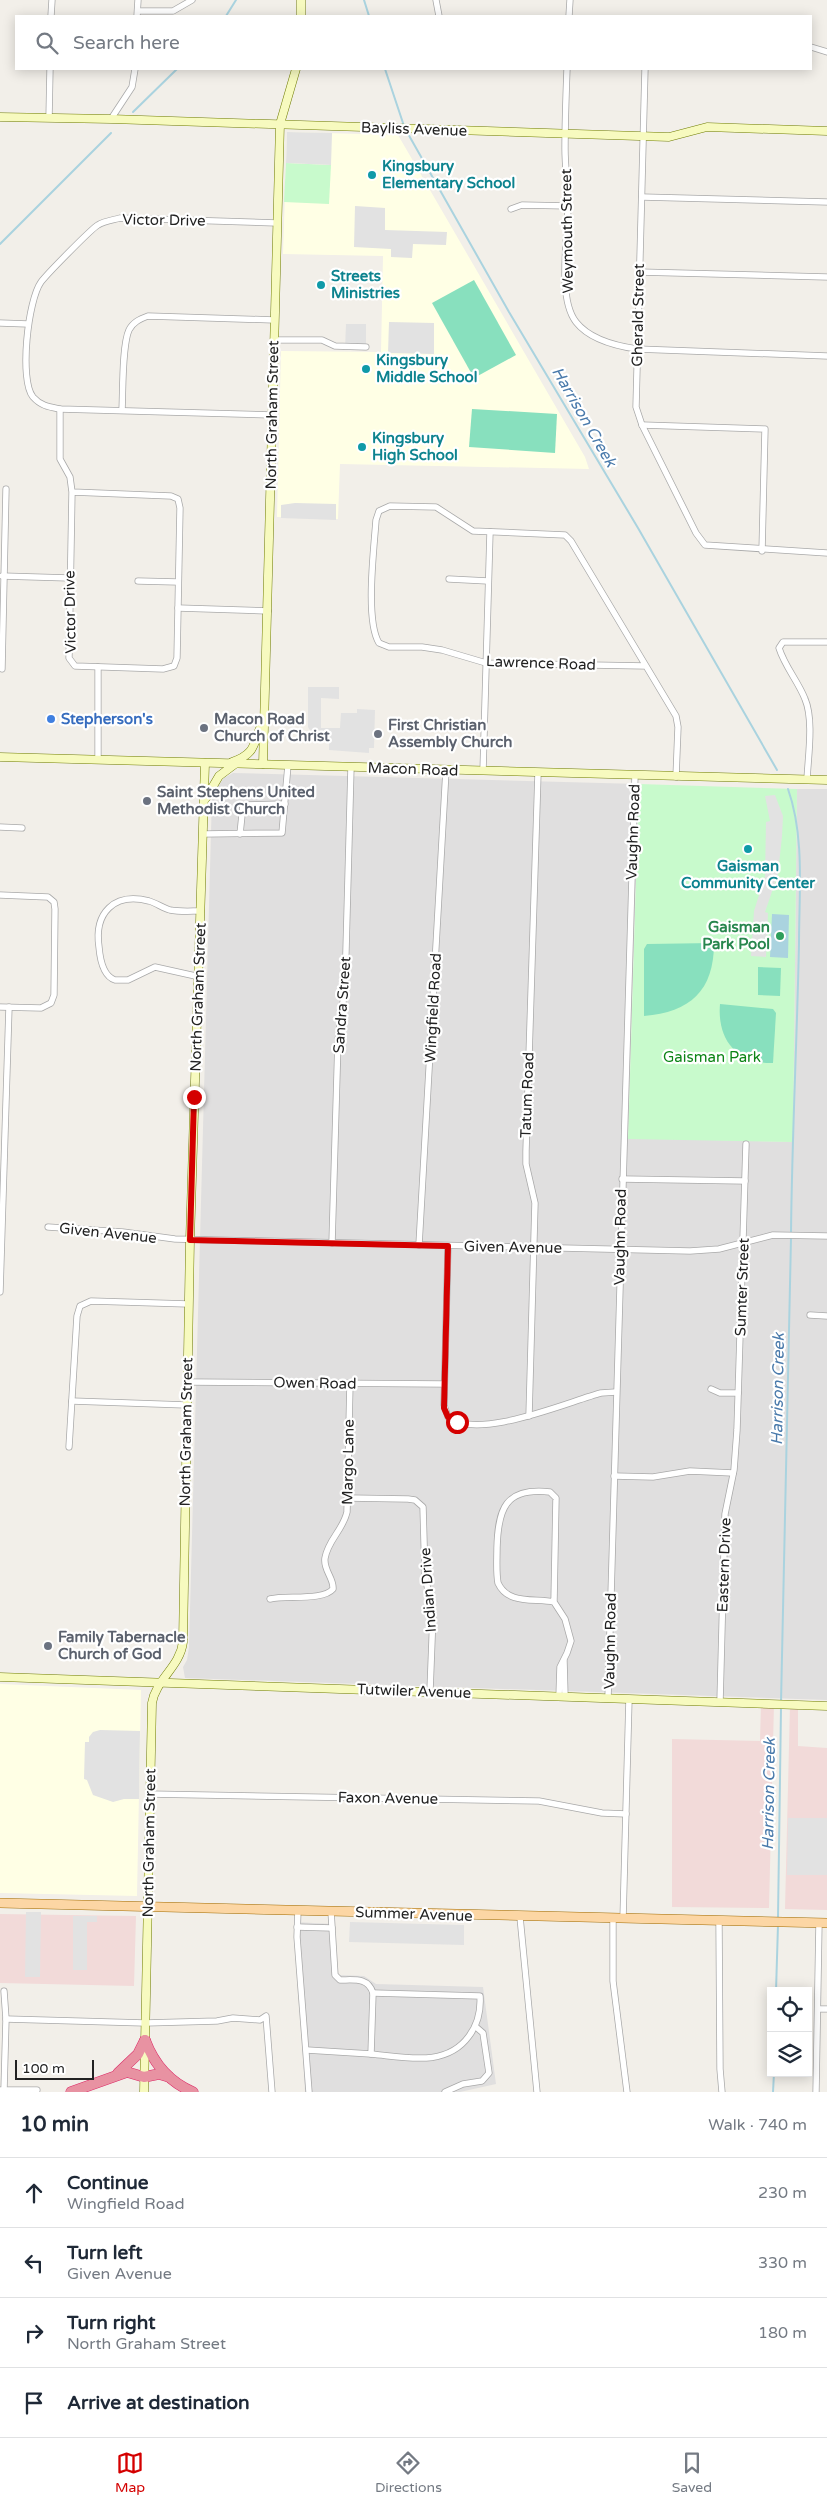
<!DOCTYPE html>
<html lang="en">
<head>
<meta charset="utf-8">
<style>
	:root { --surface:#fff; --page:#f2f2f3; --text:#1f2937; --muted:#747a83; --line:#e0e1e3; --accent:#d40000 }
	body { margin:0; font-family:"Varela Round",sans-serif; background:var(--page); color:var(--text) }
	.controls { position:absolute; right:15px; bottom:15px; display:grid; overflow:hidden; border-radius:0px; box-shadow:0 2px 12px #0003 }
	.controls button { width:45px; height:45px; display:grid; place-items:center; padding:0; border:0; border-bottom:1px solid var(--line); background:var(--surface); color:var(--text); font:25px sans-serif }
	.scale { position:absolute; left:15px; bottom:12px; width:79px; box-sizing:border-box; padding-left:5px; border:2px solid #222; border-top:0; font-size:14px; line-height:18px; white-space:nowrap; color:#222; -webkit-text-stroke:4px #fff; paint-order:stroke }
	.stop { position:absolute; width:15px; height:15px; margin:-11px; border:4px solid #d40000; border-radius:50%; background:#fff }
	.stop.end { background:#d40000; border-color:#fff; box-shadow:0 1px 5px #0008 }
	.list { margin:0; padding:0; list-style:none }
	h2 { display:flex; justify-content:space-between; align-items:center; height:65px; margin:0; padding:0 20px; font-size:21px }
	h2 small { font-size:16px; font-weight:400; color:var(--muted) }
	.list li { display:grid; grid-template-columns:32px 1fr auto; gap:15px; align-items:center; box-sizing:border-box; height:70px; padding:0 20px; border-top:1px solid var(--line) }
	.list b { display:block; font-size:19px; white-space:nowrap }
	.list p { margin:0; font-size:16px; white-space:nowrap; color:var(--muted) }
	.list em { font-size:16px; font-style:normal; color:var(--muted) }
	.icon { flex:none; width:28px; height:28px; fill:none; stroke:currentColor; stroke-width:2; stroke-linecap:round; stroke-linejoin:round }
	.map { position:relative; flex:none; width:827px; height:2092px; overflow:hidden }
	.search { position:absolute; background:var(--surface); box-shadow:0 2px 12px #0003; left:15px; right:15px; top:15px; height:55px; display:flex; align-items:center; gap:12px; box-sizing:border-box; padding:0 18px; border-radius:0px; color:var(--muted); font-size:19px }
	.sheet { height:345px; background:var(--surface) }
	nav { display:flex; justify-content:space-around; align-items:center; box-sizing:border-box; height:70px; border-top:1px solid var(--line); background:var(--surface); font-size:14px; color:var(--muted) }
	nav a { display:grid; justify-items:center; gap:2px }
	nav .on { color:var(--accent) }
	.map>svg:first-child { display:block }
</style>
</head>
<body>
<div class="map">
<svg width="827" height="2092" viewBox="0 0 827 2092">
	<rect width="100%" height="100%" fill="#f2efe9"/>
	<g fill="#e0dfdf">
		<path d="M233,773L639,784L628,1138L793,1142L797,789H827V1700L185,1678L183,1667L187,1660L189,1647L212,795L224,778Z"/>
		<path d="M295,1922L333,1924L338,1975L364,1976L376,1984L483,1987L496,2084L460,2092H305Z"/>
	</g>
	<g fill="#f2dad9">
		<path d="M761,1704H774L769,1908L672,1907V1739L760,1741Z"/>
		<path d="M790,1705H798V1746L827,1748V1910L785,1909Z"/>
		<path d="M0,1914L136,1916L134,1986L0,1983Z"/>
	</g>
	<g fill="#ffffe5">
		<path d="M287,132L398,135L585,457L589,469L340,464L338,519L277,517L281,351L381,352L383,256L283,254Z"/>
		<path d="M0,1684L141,1690L137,1896L0,1893Z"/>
	</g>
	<g fill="#c8facc">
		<path d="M286,163L331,165L329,204L284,202Z"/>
		<path d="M639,784L797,789L793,1142L628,1139Z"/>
	</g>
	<g fill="#88e0be">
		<path d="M474,280L516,355L474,378L432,303Z"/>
		<path d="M472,409L557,414L555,453L469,447Z"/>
		<path d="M714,943C714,991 690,1012 644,1016V949L647,944Z"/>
		<path d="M758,967L781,968L780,996L758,995Z"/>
		<path d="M720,1004L773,1009L776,1013L773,1063C736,1064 717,1039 720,1004Z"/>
	</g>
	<g fill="#e2e2e2">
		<path d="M287,132L332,133L331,165L286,163Z"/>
		<path d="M355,206L385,208V230L447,232L446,245L413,244L412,258L391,257V249L354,247Z"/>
		<path d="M389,322L434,323V354L388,353Z"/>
		<path d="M346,324H366V349H345Z"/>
		<path d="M295,503L336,504V520L281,518V505Z"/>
		<path d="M308,687H339V699L321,698V728H340L341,713H357V709L375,710L374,748H369V753L329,750V739L315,738L308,727Z"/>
		<path d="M775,795L783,816L782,836L778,874L765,912L768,913L766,957L751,956L754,911L765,876L766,822L770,821L765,796Z"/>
		<path d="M100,1730L140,1731L139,1799H124L113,1802L93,1795L87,1780L84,1779L85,1742H89V1737L93,1732Z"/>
		<path d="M788,1818H827V1875H787Z"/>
		<path d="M26,1912H41L40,1977H25Z"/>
		<path d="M73,1916H97V1922H87V1970H73Z"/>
		<path d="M350,1922L464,1925V1945L349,1942Z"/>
	</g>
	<path fill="#aad3df" d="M772,914L789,915L788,958L770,957Z"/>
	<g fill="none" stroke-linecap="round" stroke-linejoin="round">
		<g stroke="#aad3df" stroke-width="2">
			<path d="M364,0L369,16"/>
			<path d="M226,16L236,0"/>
			<path d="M385,69L404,126"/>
			<path d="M133,112L177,69"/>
			<path d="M407,132L509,312L638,528L777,770"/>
			<path d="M0,244L111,133"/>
			<path d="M788,789C805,837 799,893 799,944C797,1040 792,1136 791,1233"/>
			<path d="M781,1703L791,1238"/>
			<path d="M778,1918L781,1708"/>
			<path d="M776,1991L778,1925"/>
			<path d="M773,2092L774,2073"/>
		</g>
		<g stroke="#a9a9a9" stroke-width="7">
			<g id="street">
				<path d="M436,0L439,16"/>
				<path d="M138,11H173L192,0"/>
				<path d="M51,16L52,0"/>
				<path d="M137,16L138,0"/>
				<path d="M569,16L570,0"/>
				<path d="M811,47L827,52"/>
				<path d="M567,69C566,95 565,122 565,149C565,168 568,187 568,206C568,236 557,298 576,322C590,340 616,346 637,349L827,356"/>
				<path d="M645,69L636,407L642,425L696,533L705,545L827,553"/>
				<path d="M49,118L50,69"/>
				<path d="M111,119L132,87L135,69"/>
				<path d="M642,197L827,202"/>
				<path d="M511,209L522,205L568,206"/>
				<path d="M639,272L827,277"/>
				<path d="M0,323L28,324"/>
				<path d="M274,340H322L335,346L366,347"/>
				<path d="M60,409V459L70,477L72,492L69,658L75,666L163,669L174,666L177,658L180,508L178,499L171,496L72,492"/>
				<path d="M122,410C123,391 122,345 129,330C133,322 140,319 148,316L274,320"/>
				<path d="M273,415L60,409C49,407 41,406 33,397C19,380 28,300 41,282C47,274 91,229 98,225C104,221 113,220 120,218L277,223"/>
				<path d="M642,425L765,429L762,551"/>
				<path d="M2,576L69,578"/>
				<path d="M449,579L488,581"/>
				<path d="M138,581L178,582"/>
				<path d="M178,608L268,611"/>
				<path d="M646,666L486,663L442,650L422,647H389L379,643C365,620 374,549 376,520L379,511L390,506L436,507L473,531L565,535L571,541L676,716L678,727L676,777"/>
				<path d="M2,669L6,489"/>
				<path d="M98,760V667"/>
				<path d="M483,771L490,532"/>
				<path d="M807,780C808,757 814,720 805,699C798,681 785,667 779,648L783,642H827"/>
				<path d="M0,827L22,828"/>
				<path d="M203,834L282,833L288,765"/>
				<path d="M240,834L243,805L285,804"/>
				<path d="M0,895L48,897L54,902L55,909L54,995L51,1003L41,1008L0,1007"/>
				<path d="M200,977L155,967L128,980H115C103,976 100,959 99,947C94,913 114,892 149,901C156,903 163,908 170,910C180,912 191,911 201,911"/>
				<path d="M622,1179L745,1181"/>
				<path d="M48,1227L123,1232L175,1239L690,1251L719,1249L773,1235L827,1236"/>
				<path d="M332,1243L338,1040L345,987L351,767"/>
				<path d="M419,1245L446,770"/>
				<path d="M448,1246L444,1405L448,1417C478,1441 567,1402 601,1393L616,1392"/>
				<path d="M0,1292L9,1007"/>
				<path d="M810,1315L827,1316"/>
				<path d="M187,1382L444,1384"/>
				<path d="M711,1389L720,1393H738"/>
				<path d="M72,1401L186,1405"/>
				<path d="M529,1416L535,1203L526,1164V1151L538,773"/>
				<path d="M69,1447L77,1316L80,1306L91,1301L188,1304"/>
				<path d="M614,1476L653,1477L690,1471L733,1473"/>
				<path d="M348,1498L408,1499L415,1500L423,1507L425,1576L433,1614L430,1691"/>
				<path d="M270,1599C286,1595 323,1601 333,1589C334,1578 323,1570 325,1558C328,1540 343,1530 347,1512L350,1383"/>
				<path d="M554,1602C534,1598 508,1605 498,1583C496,1572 497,1560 497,1548C498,1509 505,1487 550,1492L556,1498L554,1602L565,1619L571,1641L567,1653L560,1667L559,1697"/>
				<path d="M564,1661L565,1697"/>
				<path d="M608,1698L635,775"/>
				<path d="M720,1702L725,1514L734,1470L737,1430L746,1144"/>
				<path d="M149,1794L539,1801L602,1813L626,1814"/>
				<path d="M298,1910L297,1937L309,2092"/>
				<path d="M520,1917L537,2092"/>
				<path d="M613,1919V1981L627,2092"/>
				<path d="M623,1919L629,1699"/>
				<path d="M719,1922L720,2069L722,2092"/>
				<path d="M297,1927L332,1928"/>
				<path d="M4,1991L6,2019L4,2090"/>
				<path d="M818,2009H827"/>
				<path d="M6,2019L145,2023L217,2021L233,2018L260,2020L266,2016L272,2092"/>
				<path d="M307,2050L371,2054L373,1993C368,1977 354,1980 340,1980L335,1975L331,1911"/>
				<path d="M371,2054C405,2057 446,2068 469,2036C478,2024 481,2011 480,1996L373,1993"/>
				<path d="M0,2090H37"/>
				<path d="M445,2092L463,2084L482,2081L489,2073L483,2033L476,2027"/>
				<path d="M816,2092L819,1923"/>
			</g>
		</g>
		<g stroke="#707d05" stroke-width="9">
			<g id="secondary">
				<path d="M301,16V0"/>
				<path d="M0,117L111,119L669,137L707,127L827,131"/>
				<path d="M0,757L827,780"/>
				<path d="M232,762C259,753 252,741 264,720"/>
				<path d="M263,764L280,124L296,69"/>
				<path d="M206,798L219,776L235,764"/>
				<path d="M0,1677L827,1706"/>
				<path d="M144,2092L152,1703C156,1679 180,1667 183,1642L190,1240L205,763"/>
			</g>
		</g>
		<g stroke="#a06b00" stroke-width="10">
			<path id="primary" d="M0,1903L827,1923"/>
		</g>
		<g stroke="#dc2a67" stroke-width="11">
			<g id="highway">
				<path d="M145,2040C154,2064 169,2082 193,2092"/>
				<path d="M118,2073L138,2054L145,2040"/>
				<path d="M71,2092L127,2072L144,2077L159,2074L169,2077"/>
			</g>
		</g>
		<use href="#street" stroke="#fff" stroke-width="5.5"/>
		<use href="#secondary" stroke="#f7fabf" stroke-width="8"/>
		<use href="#primary" stroke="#fcd6a4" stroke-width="9"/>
		<use href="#highway" stroke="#e892a2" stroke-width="10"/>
	</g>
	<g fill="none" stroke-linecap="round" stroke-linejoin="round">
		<path stroke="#d40000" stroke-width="6" d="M194,1097L190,1240L448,1246L444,1408L448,1417L457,1422"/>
	</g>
	<g fill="#0f9aa8" stroke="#fff" stroke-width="2">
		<circle cx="372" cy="175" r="5"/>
		<circle cx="321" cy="285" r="5"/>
		<circle cx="366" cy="369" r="5"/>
		<circle cx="362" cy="447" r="5"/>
		<circle cx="748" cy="849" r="5"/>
	</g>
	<circle fill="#3f7fe0" stroke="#fff" stroke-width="2" cx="51" cy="719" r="5"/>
	<g fill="#6b7280" stroke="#fff" stroke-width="2">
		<circle cx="204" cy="728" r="5"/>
		<circle cx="378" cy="734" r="5"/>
		<circle cx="147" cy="801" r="5"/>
		<circle cx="48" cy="1646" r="5"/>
	</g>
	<circle fill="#2e9e5b" stroke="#fff" stroke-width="2" cx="780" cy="936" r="5"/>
	<g text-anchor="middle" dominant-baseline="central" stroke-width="4.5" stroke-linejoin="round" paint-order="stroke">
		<g font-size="15" fill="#222" stroke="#fff">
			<text transform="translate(414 129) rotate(2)">Bayliss Avenue</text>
			<text transform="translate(164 220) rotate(1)">Victor Drive</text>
			<text transform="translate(567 231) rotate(-91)">Weymouth Street</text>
			<text transform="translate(638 315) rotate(-89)">Gherald Street</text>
			<text transform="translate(272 415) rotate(-89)">North Graham Street</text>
			<text transform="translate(70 612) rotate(-91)">Victor Drive</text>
			<text transform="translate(541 663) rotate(2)">Lawrence Road</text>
			<text transform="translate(413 769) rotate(2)">Macon Road</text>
			<text transform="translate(633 832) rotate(-88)">Vaughn Road</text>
			<text transform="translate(198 997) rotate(-88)">North Graham Street</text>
			<text transform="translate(342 1005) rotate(-86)">Sandra Street</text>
			<text transform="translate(433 1008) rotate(-87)">Wingfield Road</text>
			<text transform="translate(527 1095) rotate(-88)">Tatum Road</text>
			<text transform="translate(108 1233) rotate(6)">Given Avenue</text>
			<text transform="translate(620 1237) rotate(-89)">Vaughn Road</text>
			<text transform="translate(513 1247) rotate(1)">Given Avenue</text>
			<text transform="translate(742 1287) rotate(-88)">Sumter Street</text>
			<text transform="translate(315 1383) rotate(1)">Owen Road</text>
			<text transform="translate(186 1432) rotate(-89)">North Graham Street</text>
			<text transform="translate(348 1462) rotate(-89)">Margo Lane</text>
			<text transform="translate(724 1565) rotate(-88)">Eastern Drive</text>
			<text transform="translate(428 1590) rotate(-94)">Indian Drive</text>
			<text transform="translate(610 1641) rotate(-89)">Vaughn Road</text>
			<text transform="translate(414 1691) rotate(2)">Tutwiler Avenue</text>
			<text transform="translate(388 1798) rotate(1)">Faxon Avenue</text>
			<text transform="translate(149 1843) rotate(-89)">North Graham Street</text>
			<text transform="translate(414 1914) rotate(2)">Summer Avenue</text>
		</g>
		<g font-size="15" font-weight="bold" fill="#0d838f" stroke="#fff" text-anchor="start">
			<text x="382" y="166">Kingsbury<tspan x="382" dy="17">Elementary School</tspan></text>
			<text x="331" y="276">Streets<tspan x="331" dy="17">Ministries</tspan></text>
			<text x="376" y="360">Kingsbury<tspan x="376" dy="17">Middle School</tspan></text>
			<text x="372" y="438">Kingsbury<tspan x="372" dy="17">High School</tspan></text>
			<text x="748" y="866" text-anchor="middle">Gaisman<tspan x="748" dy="17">Community Center</tspan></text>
		</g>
		<g font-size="15" font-weight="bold" fill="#366cbe" stroke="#fff" text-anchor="start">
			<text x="61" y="719">Stepherson's</text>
		</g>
		<g font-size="15" font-weight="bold" fill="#5b616d" stroke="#fff" text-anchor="start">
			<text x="214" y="719">Macon Road<tspan x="214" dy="17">Church of Christ</tspan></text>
			<text x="388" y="725">First Christian<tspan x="388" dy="17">Assembly Church</tspan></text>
			<text x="157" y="792">Saint Stephens United<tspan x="157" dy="17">Methodist Church</tspan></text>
			<text x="58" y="1637">Family Tabernacle<tspan x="58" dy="17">Church of God</tspan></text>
		</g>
		<g font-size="15" font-weight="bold" fill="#27864d" stroke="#fff" text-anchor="end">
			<text x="770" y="927">Gaisman<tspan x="770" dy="17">Park Pool</tspan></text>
		</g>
		<g font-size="15" fill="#0c8416" stroke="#fff">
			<text x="712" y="1057">Gaisman Park</text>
		</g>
		<g font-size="16" font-style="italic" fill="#4a7aab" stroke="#fff">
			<text transform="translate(584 417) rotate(60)">Harrison Creek</text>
			<text transform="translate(778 1389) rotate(-89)">Harrison Creek</text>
			<text transform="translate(769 1794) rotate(-89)">Harrison Creek</text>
		</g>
	</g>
</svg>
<div class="controls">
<button><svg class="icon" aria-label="locate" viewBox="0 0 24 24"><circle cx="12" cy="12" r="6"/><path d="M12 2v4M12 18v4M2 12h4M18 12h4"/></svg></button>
<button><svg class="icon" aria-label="layers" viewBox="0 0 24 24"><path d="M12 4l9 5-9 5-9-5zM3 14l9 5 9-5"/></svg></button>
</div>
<div class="scale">100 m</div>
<div class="stop" style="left:457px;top:1422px"></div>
<div class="stop end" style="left:194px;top:1097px"></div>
<div class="search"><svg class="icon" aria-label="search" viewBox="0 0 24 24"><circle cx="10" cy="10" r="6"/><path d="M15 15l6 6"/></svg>Search here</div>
</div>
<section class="sheet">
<h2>10 min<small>Walk · 740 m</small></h2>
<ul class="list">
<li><svg class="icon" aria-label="ahead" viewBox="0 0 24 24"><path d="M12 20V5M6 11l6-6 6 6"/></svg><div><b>Continue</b><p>Wingfield Road</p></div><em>230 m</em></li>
<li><svg class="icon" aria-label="left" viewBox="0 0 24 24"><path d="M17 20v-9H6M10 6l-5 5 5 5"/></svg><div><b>Turn left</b><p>Given Avenue</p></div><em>330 m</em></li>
<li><svg class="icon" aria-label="right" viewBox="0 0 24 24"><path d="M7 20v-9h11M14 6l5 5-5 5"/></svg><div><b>Turn right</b><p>North Graham Street</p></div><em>180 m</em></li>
<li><svg class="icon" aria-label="arrive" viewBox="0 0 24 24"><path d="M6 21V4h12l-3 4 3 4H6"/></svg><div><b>Arrive at destination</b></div></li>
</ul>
</section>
<nav>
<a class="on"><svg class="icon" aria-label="map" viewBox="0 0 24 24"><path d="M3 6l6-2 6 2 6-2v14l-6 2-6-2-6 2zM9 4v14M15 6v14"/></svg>Map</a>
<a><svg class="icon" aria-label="directions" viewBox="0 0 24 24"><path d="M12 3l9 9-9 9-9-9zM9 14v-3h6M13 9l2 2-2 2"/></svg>Directions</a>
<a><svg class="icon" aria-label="saved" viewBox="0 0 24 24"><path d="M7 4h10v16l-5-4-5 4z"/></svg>Saved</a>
</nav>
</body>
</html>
